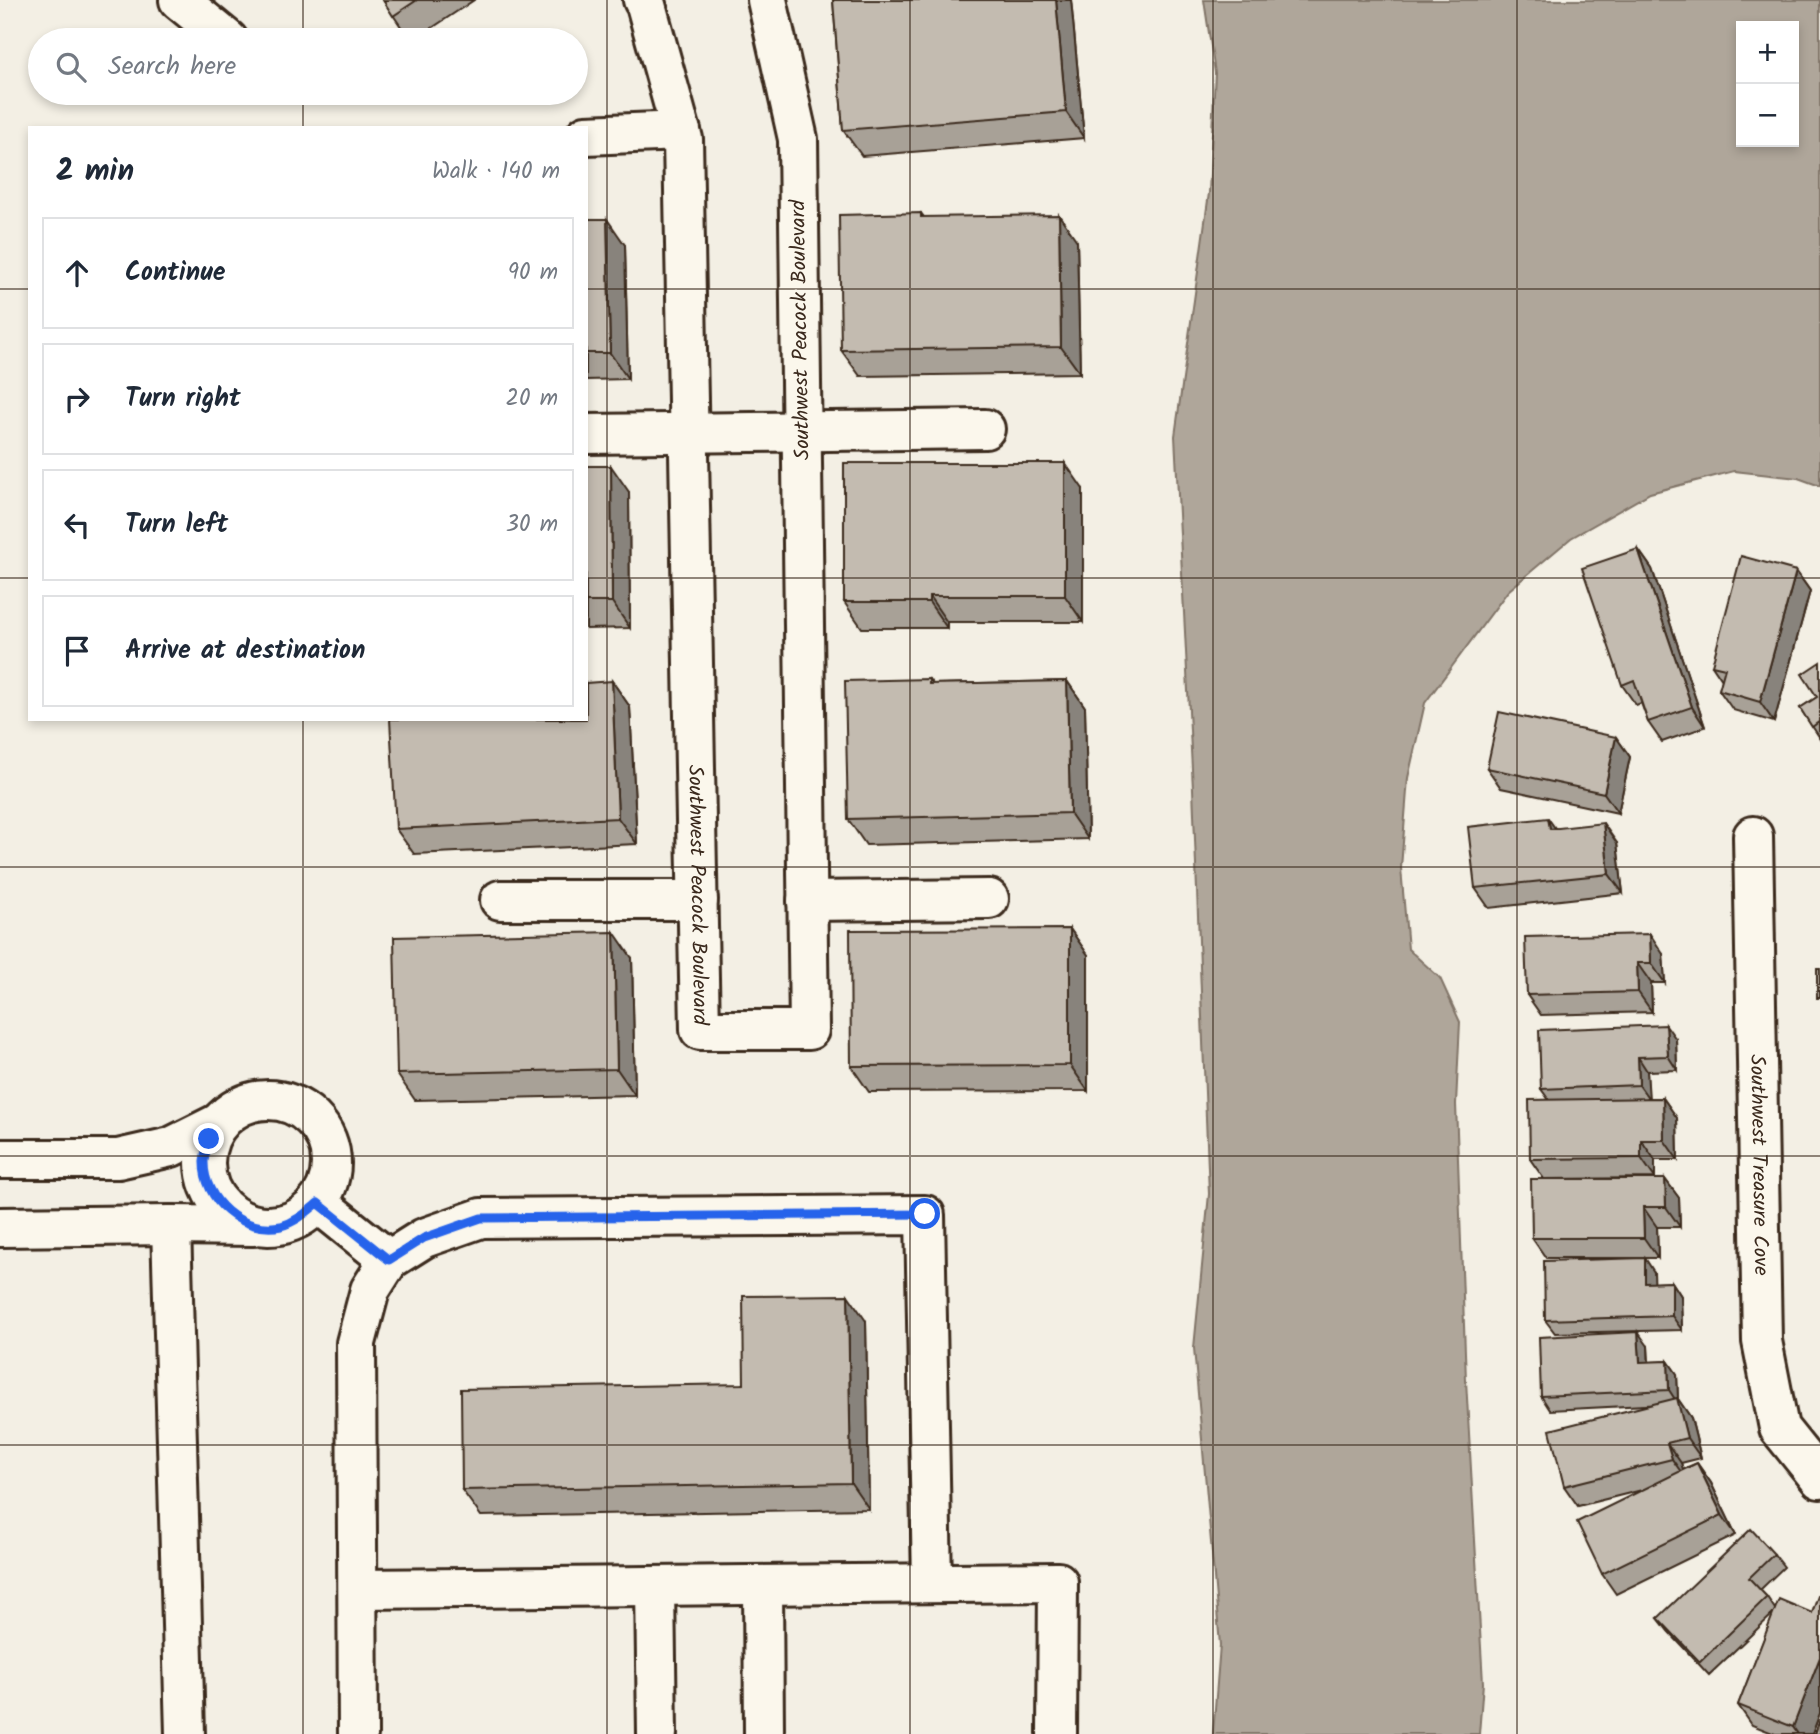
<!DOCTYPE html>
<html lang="en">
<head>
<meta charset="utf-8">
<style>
	:root { --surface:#fff; --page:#f2f2f3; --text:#1f2937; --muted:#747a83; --line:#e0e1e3 }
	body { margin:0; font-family:Kalam,sans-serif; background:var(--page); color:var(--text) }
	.controls { position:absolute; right:21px; top:21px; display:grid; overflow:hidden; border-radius:0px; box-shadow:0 4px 10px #0003 }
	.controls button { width:63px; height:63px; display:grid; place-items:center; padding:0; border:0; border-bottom:2px solid var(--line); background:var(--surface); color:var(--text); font:35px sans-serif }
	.stop { position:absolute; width:21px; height:21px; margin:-16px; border:5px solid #2563eb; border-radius:50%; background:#fff }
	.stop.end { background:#2563eb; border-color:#fff; box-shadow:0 2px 7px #0008 }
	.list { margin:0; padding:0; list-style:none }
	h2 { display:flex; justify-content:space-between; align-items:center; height:91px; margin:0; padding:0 28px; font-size:30px }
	h2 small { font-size:23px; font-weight:400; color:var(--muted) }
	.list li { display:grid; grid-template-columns:46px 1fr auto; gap:21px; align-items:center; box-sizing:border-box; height:112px; margin:0 14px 14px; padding:0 14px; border:2px solid var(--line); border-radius:0px }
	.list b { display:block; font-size:26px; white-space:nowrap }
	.list em { font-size:23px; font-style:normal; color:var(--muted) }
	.icon { flex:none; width:38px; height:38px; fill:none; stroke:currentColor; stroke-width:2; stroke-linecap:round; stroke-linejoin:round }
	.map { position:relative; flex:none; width:1820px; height:1734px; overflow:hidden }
	.search { position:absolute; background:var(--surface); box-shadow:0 4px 10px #0003; left:28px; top:28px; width:560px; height:77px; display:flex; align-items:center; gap:18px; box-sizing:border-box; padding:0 24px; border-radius:38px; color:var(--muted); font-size:26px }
	.panel { position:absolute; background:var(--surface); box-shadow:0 4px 10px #0003; left:28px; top:126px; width:560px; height:595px; border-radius:0px }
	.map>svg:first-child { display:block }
</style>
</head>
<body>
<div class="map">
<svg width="1820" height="1734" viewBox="0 0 1820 1734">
	<rect width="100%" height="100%" fill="#f3efe4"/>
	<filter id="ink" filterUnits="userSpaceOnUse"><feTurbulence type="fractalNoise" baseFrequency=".0143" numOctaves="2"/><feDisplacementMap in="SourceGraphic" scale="14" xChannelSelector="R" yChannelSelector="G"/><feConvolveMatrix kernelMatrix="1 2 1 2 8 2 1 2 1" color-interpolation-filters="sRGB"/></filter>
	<g filter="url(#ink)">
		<path fill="#afa69a" stroke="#817468" stroke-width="2" fill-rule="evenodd" d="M1204,0H1820V486L1798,478L1734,471L1650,493L1571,538L1508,591L1425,703L1408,778L1401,868L1408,949L1440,978L1460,1022L1456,1104L1466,1380L1483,1683L1479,1734H1213L1220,1645L1194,1348L1209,1194L1193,789L1175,436L1209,193L1215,73ZM1741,26H1794V142H1741Z"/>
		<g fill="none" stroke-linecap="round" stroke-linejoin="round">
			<g stroke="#3b2a1e" stroke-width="44">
				<g id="minor">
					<path d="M179,0L228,40"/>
					<path id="s1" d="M643,0L646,5L683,139L700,1030H809L798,139L767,0"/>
					<path d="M586,135L681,131"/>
					<path d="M586,434L985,429"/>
					<path id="s2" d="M1753,836L1762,1341L1779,1428L1820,1479"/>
					<path d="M500,900H698"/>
					<path d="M807,901L989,899"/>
					<circle cx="268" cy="1163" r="63"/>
					<path d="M0,1159H118L171,1147L217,1124"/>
					<path d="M318,1203L389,1260"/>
					<path d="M171,1225L185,1734"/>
					<path d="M0,1227L171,1225L253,1226"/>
					<path d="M763,1585L764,1734"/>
					<path d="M655,1587L657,1734"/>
					<path d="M358,1589L1058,1582L1057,1734"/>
					<path d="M358,1734L356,1343L370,1290L389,1260L424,1238L481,1218L925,1215L932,1583"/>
				</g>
			</g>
			<use href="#minor" stroke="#fbf7ec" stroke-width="38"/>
		</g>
		<g fill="#a8a197" stroke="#3b2a1e" stroke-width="2">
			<path d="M383,0H474L414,40H410Z"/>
			<path d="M833,0H1071L1084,138L862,156L843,130Z"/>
			<path d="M921,213L924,217L1077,241L1080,373L860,376L841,350Z"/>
			<path d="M586,219L625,245L628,379L586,380Z"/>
			<path d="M586,466L629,492L630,628L586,629Z"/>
			<path d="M1083,489V622H947V628H862L844,602Z"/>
			<path d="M1638,549L1652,569L1705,727L1662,742L1648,722L1641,703L1636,705L1622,685Z"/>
			<path d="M1796,571L1810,591L1774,722L1733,710L1719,690L1722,680L1712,665Z"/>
			<path d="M1820,662V738L1800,708L1817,697Z"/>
			<path d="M929,679L933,684L1067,681L1085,707L1088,839L866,845L848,819Z"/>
			<path d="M612,681L630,707L637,844L414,854L396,829Z"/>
			<path d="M1616,737L1630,757L1618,813L1501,788L1487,768Z"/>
			<path d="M1555,828L1617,843L1623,893L1489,908L1475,888Z"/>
			<path d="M1070,929L1088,955V1091L869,1092L851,1066Z"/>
			<path d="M1663,954L1665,983H1651L1652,1012L1541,1015L1527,995Z"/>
			<path d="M632,958L635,1095L415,1100L397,1074Z"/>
			<path d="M1676,1039L1677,1070L1647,1071L1648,1098H1663L1677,1118L1678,1160H1655V1178L1544,1179L1530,1159L1549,1100L1541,1089Z"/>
			<path d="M1665,1179L1679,1198L1680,1227H1657L1658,1258H1546L1532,1238Z"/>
			<path d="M1654,1272V1283L1672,1282L1681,1296L1682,1330L1555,1333L1545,1320Z"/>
			<path d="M866,1321L869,1509L481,1516L462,1490L744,1384Z"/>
			<path d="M1648,1346L1649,1362L1668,1361L1677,1374L1678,1399L1691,1418L1701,1458L1681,1463L1683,1469L1697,1463L1711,1483L1736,1535L1616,1594L1602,1574L1642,1490L1578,1506L1564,1486L1647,1405L1550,1410L1541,1396Z"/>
			<path d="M1774,1554L1784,1567L1760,1590L1767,1597L1775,1609L1820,1713L1812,1734H1775L1752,1725L1738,1705L1774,1613L1709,1675L1668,1631L1658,1618Z"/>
		</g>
		<g fill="#88837b" stroke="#3b2a1e" stroke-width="2">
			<path d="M1056,0H1071L1084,138L1066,112Z"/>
			<path d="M1059,215L1077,241L1080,373L1061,347Z"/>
			<path d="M607,219L625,245L628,379L610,353Z"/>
			<path d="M1065,463L1083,489V622L1065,596Z"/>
			<path d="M611,466L629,492L630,628L612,602Z"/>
			<path d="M1638,549L1652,569L1705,727L1692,707Z"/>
			<path d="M1796,571L1810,591L1774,722L1760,702Z"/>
			<path d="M929,596L947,622V628L929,602Z"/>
			<path d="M612,681L630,707L637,844L618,818Z"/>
			<path d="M1067,681L1085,707L1088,839L1070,813Z"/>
			<path d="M1616,737L1630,757L1618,813L1604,793Z"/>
			<path d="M1548,818L1562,838L1550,829Z"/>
			<path d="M1603,823L1617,843L1623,893L1609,874Z"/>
			<path d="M1070,929L1088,955V1091L1070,1065Z"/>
			<path d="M614,932L632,958L635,1095L617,1069Z"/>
			<path d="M1650,934L1663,954L1665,983L1651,963Z"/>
			<path d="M1637,963L1651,983L1652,1012L1638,992Z"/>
			<path d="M1666,1025L1676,1039L1677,1070L1668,1056Z"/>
			<path d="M1638,1057L1647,1071L1649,1099L1639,1085Z"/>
			<path d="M1663,1098L1677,1118L1678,1160L1664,1140Z"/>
			<path d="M1641,1140L1655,1160V1178L1641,1158Z"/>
			<path d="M1665,1179L1679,1198L1680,1227L1666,1207Z"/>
			<path d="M1643,1207L1657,1227L1658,1258L1644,1238Z"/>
			<path d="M1645,1258L1654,1272L1655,1297L1645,1283Z"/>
			<path d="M1672,1282L1681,1296L1682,1330L1672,1316Z"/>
			<path d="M848,1295L866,1321L869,1509L851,1483Z"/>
			<path d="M1638,1332L1648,1346L1649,1375L1640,1362Z"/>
			<path d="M1668,1361L1677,1374L1678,1399L1691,1418L1701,1458L1687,1438L1678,1404L1669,1390Z"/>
			<path d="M1667,1443L1681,1463L1686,1479L1672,1459Z"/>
			<path d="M1697,1463L1711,1483L1736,1535L1722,1515Z"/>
			<path d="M1820,1657V1713L1812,1734H1798L1793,1727Z"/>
		</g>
		<g fill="#c3bbb0" stroke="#3b2a1e" stroke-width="2">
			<path d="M383,0H417L393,16Z"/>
			<path d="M833,0H1056L1066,112L843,130Z"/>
			<path d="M921,213V217L1059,215L1061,347L841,350L839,215Z"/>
			<path d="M586,219H607L610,353H586Z"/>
			<path d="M844,463H1065V596H929V602H844Z"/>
			<path d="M586,466H611L612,602H586Z"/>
			<path d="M1638,549L1692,707L1648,722L1634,680L1622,685L1582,568Z"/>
			<path d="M1741,556L1796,571L1760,702L1719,690L1725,668L1712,665Z"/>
			<path d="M1820,662V721L1812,727L1800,708L1817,697L1802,674Z"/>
			<path d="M929,679V684L1067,681L1070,813L848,819L845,681Z"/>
			<path d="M612,681L618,818L396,829L390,719H586V683Z"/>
			<path d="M1499,712L1616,737L1604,793L1487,768Z"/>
			<path d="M1548,818L1550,829L1603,823L1609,874L1475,888L1468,827Z"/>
			<path d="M1070,929V1065L851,1066L850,930Z"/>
			<path d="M614,932L617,1069L397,1074L394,937Z"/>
			<path d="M1650,934L1651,963H1637L1638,992L1527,995L1525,937Z"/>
			<rect x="1817" y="969" width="3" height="29"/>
			<path d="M1666,1025L1668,1056L1638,1057L1639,1085L1541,1089L1539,1030Z"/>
			<path d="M1663,1098L1664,1140H1641V1158L1530,1159L1529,1100Z"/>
			<path d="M1531,1179H1665L1666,1207H1643L1644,1238H1532Z"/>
			<path d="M1645,1258V1283L1672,1282V1316L1545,1320L1544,1261Z"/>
			<path d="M848,1295L851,1483L462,1490L461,1389L744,1384L743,1296Z"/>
			<path d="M1638,1332L1640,1362L1668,1361L1669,1390L1541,1396L1539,1337Z"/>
			<path d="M1677,1398L1687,1438L1667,1443L1672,1459L1564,1486L1550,1430Z"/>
			<path d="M1697,1463L1722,1515L1602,1574L1577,1522Z"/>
			<path d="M1751,1529L1774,1554L1749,1578L1767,1597L1700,1662L1658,1618Z"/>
			<path d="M1819,1593L1820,1594V1657L1793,1727L1738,1705L1779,1599L1812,1613Z"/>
			<path d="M1820,1719V1734H1815Z"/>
		</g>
	</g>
	<g fill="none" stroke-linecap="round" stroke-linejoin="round" filter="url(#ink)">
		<path stroke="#2563eb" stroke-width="9" d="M209,1139C207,1146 205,1154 204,1161C203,1200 242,1234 281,1226C296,1222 307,1212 318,1203L389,1260L424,1238L481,1218L925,1214"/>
	</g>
	<path fill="none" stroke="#3b2a1e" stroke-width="2" stroke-opacity="0.55" d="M303,0V40M607,0V1734M910,0V1734M1213,0V1734M1517,0V1734M303,93V128M0,289H30M586,289H1820M0,578H30M586,578H1820M303,719V1734M0,867H1820M0,1156H1820M0,1445H1820"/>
	<g text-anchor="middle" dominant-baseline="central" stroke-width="5" stroke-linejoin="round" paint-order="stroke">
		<g font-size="21" fill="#3b2a1e" stroke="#fbf7ec">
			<text transform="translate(801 330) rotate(-91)">Southwest Peacock Boulevard</text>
			<text stroke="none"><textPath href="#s1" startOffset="901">Southwest Peacock Boulevard</textPath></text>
			<text stroke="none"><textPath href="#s2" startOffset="329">Southwest Treasure Cove</textPath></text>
		</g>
	</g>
</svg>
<div class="controls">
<button>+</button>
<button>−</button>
</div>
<div class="stop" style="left:925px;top:1214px"></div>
<div class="stop end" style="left:209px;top:1139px"></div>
<div class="search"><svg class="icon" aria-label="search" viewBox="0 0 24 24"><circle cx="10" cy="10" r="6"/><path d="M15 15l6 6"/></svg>Search here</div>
<section class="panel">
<h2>2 min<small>Walk · 140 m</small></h2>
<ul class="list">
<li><svg class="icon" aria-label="ahead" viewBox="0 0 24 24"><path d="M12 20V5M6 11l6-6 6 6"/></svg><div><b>Continue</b></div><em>90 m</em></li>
<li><svg class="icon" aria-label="right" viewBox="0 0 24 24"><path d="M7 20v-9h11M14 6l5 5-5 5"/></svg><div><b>Turn right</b></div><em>20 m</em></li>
<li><svg class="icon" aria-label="left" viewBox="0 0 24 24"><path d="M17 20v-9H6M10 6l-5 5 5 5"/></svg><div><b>Turn left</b></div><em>30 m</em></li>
<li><svg class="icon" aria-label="arrive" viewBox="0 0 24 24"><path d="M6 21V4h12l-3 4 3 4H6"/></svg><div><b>Arrive at destination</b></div></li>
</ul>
</section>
</div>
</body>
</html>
